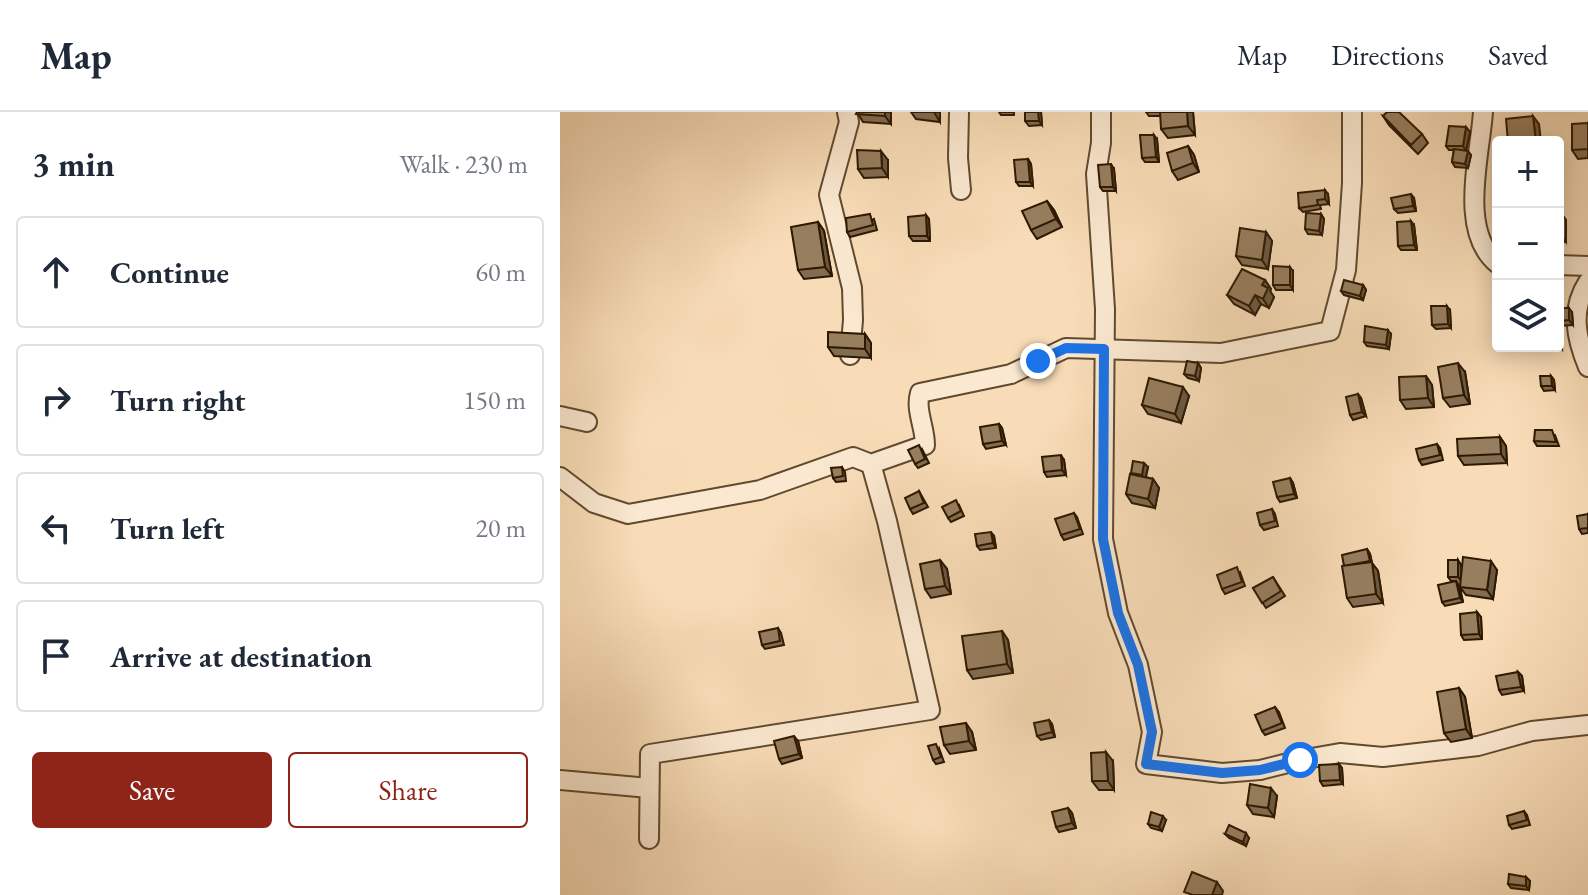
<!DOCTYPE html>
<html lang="en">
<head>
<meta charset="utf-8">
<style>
	:root { --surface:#fff; --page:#f6f6f7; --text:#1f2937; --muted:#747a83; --line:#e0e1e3; --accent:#8f2418 }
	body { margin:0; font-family:"EB Garamond",serif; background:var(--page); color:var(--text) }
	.controls { position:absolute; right:24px; top:24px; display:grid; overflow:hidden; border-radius:8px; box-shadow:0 4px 20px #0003 }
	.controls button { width:72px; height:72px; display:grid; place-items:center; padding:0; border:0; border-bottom:2px solid var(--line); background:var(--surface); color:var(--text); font:40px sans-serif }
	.stop { position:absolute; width:24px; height:24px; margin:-18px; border:6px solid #1a73e8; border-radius:50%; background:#fff }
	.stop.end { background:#1a73e8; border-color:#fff; box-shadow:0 2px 8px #0008 }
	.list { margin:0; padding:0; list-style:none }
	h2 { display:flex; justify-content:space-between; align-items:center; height:104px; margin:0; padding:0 32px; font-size:34px }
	h2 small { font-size:26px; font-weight:400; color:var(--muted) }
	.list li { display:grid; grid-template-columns:52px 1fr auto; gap:24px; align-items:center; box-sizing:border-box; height:112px; margin:0 16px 16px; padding:0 16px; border:2px solid var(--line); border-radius:8px }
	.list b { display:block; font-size:30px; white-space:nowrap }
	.list em { font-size:26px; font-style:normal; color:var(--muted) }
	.actions { display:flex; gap:16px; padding:24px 32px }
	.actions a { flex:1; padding:18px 0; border:2px solid var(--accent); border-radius:8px; text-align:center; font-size:28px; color:var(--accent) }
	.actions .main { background:var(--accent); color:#fff }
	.icon { flex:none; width:44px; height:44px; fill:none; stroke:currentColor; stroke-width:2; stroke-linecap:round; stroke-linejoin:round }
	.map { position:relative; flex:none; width:1028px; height:783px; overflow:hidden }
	header { display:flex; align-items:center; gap:48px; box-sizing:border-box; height:112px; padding:0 40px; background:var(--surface); border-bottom:2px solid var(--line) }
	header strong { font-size:38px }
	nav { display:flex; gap:44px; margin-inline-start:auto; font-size:28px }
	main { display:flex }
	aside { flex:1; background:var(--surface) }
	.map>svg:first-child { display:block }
</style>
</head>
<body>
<header>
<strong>Map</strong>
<nav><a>Map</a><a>Directions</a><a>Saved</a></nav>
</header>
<main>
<aside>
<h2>3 min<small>Walk · 230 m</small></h2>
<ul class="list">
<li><svg class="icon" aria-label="ahead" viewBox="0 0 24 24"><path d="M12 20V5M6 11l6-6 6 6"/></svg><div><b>Continue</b></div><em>60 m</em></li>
<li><svg class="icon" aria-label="right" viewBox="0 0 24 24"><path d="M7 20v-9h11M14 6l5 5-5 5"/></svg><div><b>Turn right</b></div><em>150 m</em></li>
<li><svg class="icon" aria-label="left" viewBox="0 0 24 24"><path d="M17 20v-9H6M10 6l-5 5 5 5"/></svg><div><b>Turn left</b></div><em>20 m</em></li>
<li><svg class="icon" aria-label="arrive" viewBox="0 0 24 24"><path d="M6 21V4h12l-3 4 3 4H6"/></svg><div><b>Arrive at destination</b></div></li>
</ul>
<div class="actions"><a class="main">Save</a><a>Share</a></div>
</aside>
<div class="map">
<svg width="1028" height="783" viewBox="0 0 1028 783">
	<rect width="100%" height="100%" fill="#f8dcb7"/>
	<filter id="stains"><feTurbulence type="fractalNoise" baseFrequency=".0025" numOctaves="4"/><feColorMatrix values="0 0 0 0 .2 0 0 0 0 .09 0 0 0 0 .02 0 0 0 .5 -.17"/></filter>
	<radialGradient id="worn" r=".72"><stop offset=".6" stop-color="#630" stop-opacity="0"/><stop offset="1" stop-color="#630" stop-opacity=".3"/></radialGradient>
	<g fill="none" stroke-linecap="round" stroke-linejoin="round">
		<g stroke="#604a2e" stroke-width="22">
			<g id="street">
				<path d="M287,0L289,10L269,83L292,176L293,208L290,243"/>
				<path d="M399,0L398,46L401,78"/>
				<path d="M541,0V31L536,62L545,197L543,427L558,501L578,553L592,620L586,652L662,661L700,658L740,648L780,641L823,645L918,634L972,619L1028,613"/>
				<path d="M923,0C920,45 898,120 938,152"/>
				<path d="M998,153L1028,154"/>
				<path d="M1028,170C1010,198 1016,226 1028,255"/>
				<path d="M0,304L27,310"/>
				<path d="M0,365L34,391L68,402L200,378L293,345L311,352L365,333C365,315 355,298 360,281L451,262L506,236L661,241L770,219L786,158L792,71V0"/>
				<path d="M0,668L89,676"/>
				<path d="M89,727L90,642L370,598L327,409L311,352"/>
			</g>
		</g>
		<use href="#street" stroke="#fae8d0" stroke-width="18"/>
	</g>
	<g fill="#826c52" stroke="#2d1900" stroke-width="2">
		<path d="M297,0H331V12L303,10Z"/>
		<path d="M351,0H380V10L356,7Z"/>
		<path d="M439,0H454V3H441Z"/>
		<path d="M465,0H481L482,13L469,14L465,9Z"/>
		<path d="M586,0H633L635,23L608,26L601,17V4H589Z"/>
		<path d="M823,4L862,22L868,31L858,42L829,13Z"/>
		<path d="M1028,11V46L1018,47L1012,38Z"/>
		<path d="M906,15L910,20L906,38L911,43L908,56L895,55L892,50L894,38H889L886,34Z"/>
		<path d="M597,27L599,50H585L582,46Z"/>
		<path d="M628,34L634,43L639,60L618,68L612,59Z"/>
		<path d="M468,47L471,52L473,74H459L456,70Z"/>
		<path d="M328,48V65L304,66L298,57Z"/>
		<path d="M554,57L556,79H543L540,75Z"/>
		<path d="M768,82L769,92L760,93L761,97L743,100L739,96Z"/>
		<path d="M854,86L856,99L838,101L834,97Z"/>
		<path d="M487,89L494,98L502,115L477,127L471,118Z"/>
		<path d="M761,102L764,107L762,123L748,122L745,117Z"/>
		<path d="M366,103L369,107L370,129H353L349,124Z"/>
		<path d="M998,104H1003L1006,108V130H998Z"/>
		<path d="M314,107L317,118L290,125L287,120Z"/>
		<path d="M258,110L264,119L272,164L244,167L238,158Z"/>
		<path d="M854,113L857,138H841L838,134Z"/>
		<path d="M706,120L712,129L708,157L682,153L676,144Z"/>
		<path d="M733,159V178H716L713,173Z"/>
		<path d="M705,168L711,177L710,179L714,185L709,196L701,192L695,203L674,192L667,183Z"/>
		<path d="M803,173L806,178L803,188L784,183L781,179Z"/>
		<path d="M998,196L1012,200L1013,213L998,214Z"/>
		<path d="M890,198L891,216L876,217L872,213Z"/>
		<path d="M305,222L311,231V246L274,244L268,235Z"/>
		<path d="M831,222L829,237L807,234L804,230Z"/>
		<path d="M998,222L1001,226L1002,237H992L990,234H998Z"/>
		<path d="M638,251L641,256L639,269L628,266L624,262Z"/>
		<path d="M905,260L910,292L890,295L883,286Z"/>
		<path d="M866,264L872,273L874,295L846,297L840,288Z"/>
		<path d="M991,264L994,268L995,278L984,279L981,274Z"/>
		<path d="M798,282L801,286L806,304L793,308L790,303Z"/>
		<path d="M629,284L621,311L588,302L582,293Z"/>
		<path d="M439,312L442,316L446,333L426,337L423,332Z"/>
		<path d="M995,323L999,334H977L974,329Z"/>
		<path d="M940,325L946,334L947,351L904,353L898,344Z"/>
		<path d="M877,332L880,336L883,348L862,353L859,348Z"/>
		<path d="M362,337L369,351L358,356L355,352Z"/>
		<path d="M504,348L506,363L487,365L484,360Z"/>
		<path d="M282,355L285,360L286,369L276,370L273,366Z"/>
		<path d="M588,355L586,365L593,367L599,376L595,396L572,391L566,382L572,363L571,361Z"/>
		<path d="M730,366L733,371L737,386L720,390L717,385Z"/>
		<path d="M359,379L368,395L353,402L350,397Z"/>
		<path d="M399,393L404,404L391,410L388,406Z"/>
		<path d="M712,397L715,402L718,414L704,418L700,413Z"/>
		<path d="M514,401L517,405L523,422L504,428L501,423Z"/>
		<path d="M1028,402V421L1022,422L1019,417Z"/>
		<path d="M434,424L436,436L420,438L417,434Z"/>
		<path d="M807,437L810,442L812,451L818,459L823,491L793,495L787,486L784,454Z"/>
		<path d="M380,448L387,457L391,482L371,486L365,477Z"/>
		<path d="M898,448L901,453V459L937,458L933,487L906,483L900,475L903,490L885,494L882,490L894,469H891L888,465Z"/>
		<path d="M680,460L685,474L665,482L662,477Z"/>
		<path d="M713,465L725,484L706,496L693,476Z"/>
		<path d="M917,500L921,505L922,527L904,528L901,523Z"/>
		<path d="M218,516L221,521L224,533L205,537L202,533Z"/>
		<path d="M442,519L448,528L453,561L413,567L407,558Z"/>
		<path d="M958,560L962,564L964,579L942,583L939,578Z"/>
		<path d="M899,576L905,585L912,626L891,630L884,621Z"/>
		<path d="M715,595L719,600L725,616L705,623L702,619Z"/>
		<path d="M489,608L492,612L495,625L481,628L477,624Z"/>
		<path d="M412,620L416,638L390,642L384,633Z"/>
		<path d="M238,629L242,646L222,652L219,647Z"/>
		<path d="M379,636L384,650L376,652L373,648Z"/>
		<path d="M553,649L554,678H539L532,669Z"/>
		<path d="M779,652L782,656L783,672L763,674L760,669Z"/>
		<path d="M717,684L714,705L693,702L687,693Z"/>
		<path d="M508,696L512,701L516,716L499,720L496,715Z"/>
		<path d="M964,699L967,703L970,713L952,717L949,713Z"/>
		<path d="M606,708L602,719L591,716L588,712Z"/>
		<path d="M665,722L689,726L686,734L669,726Z"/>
		<path d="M966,765L970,769L969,778L951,776L948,772Z"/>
	</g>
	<g fill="#6a5842" stroke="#2d1900" stroke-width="2">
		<path d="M325,0H331V12L325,4Z"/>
		<path d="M374,0H380V10Z"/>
		<path d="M478,0H481L482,13L479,9Z"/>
		<path d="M627,0H633L635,23L628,14Z"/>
		<path d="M973,4L979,12L981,30H976Z"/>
		<path d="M906,15L910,20L906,39L903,34Z"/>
		<path d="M594,23L597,27L599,50L596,45Z"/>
		<path d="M628,34L634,43L639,60L633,51Z"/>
		<path d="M321,39L328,48V65L322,56Z"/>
		<path d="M908,39L911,43L908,56L905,52Z"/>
		<path d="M468,47L471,52L473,74L470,70Z"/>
		<path d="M551,52L554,57L556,79L553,75Z"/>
		<path d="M765,78L768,82L769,92L765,87Z"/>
		<path d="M851,82L854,86L856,99L853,94Z"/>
		<path d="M487,89L494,98L502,115L496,107Z"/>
		<path d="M761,102L764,107L762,123L759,119Z"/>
		<path d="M366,103L369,107L370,129L367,124Z"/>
		<path d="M1003,104L1006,108V130L1003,126Z"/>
		<path d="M851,109L854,113L857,138L854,133Z"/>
		<path d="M258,110L264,119L272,164L265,155Z"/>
		<path d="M706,120L712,129L708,157L702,148Z"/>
		<path d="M730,155L733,159V178L730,173Z"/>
		<path d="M705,168L711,177L710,179L714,185L709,196L703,187L702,173Z"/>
		<path d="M803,173L806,178L803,188L800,184Z"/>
		<path d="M695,183L701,192L695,203L689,194Z"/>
		<path d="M887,194L890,198L891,216L888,212Z"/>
		<path d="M1009,196L1012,200L1013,213L1009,208Z"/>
		<path d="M828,218L831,222L829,237L826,233Z"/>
		<path d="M305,222L311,231V246L305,237Z"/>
		<path d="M998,222L1001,226L1002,237L998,232Z"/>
		<path d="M638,251L641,256L639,269L635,264Z"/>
		<path d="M898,251L905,260L910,292L904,283Z"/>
		<path d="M866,264L872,273L874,295L868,286Z"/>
		<path d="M991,264L994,268L995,278L992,274Z"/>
		<path d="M623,275L629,284L621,311L615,302Z"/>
		<path d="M798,282L801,286L806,304L802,300Z"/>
		<path d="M439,312L442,316L446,333L442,329Z"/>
		<path d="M940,325L946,334L947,351L941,342Z"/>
		<path d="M501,343L504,348L506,363L502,358Z"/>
		<path d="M584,351L588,355L585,367L582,363Z"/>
		<path d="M730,366L733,371L737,386L734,382Z"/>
		<path d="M593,367L599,376L595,396L588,387Z"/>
		<path d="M431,420L434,424L436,436L433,431Z"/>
		<path d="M807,437L810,442L812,451L818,459L823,491L816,482L812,452Z"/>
		<path d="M380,448L387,457L391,482L385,474Z"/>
		<path d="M898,448L901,453L902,469L898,465Z"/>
		<path d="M931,449L937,458L933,487L927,478Z"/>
		<path d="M896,469L899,474L903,490L900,486Z"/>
		<path d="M917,500L921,505L922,527L919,522Z"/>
		<path d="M442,519L448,528L453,561L447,552Z"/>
		<path d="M958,560L962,564L964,579L961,575Z"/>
		<path d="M899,576L905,585L912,626L906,617Z"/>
		<path d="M489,608L492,612L495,625L492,620Z"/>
		<path d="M406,611L412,620L416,638L409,629Z"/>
		<path d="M234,624L238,629L242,646L239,642Z"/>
		<path d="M546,640L553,649L554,678L548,669Z"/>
		<path d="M779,652L782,656L783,672L780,668Z"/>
		<path d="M711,676L717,684L714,705L708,696Z"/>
		<path d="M508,696L512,701L516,716L512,711Z"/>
		<path d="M603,704L606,708L602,719L599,715Z"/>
		<path d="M686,721L689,726L686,734L683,730Z"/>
		<path d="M966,765L970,769L969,778L966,774Z"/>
		<path d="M657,770L663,779L662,783H652Z"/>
	</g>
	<g fill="#977e5f" stroke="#2d1900" stroke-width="2">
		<path d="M297,0H325V4L296,2Z"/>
		<path d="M465,0H478L479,9H465Z"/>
		<path d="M600,0H627L628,14L601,17Z"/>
		<path d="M827,0H839L862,22L851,33L823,4Z"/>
		<path d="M973,4L976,30H948L946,7Z"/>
		<path d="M1028,11V37L1012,38V12Z"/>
		<path d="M889,14L906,15L903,34H886Z"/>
		<path d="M580,23H594L596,45L582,46Z"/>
		<path d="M628,34L633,51L612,59L607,41Z"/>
		<path d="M894,37L908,39L905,52L892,50Z"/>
		<path d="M297,38L321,39L322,56L298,57Z"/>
		<path d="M468,47L470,70H456L454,48Z"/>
		<path d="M551,52L553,75H540L538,53Z"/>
		<path d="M765,78V87L757,88L758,93L739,96L738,81Z"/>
		<path d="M851,82L853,94L834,97L831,86Z"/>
		<path d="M487,89L496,107L471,118L462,99Z"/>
		<path d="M746,101L761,102L759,119L745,117Z"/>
		<path d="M310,102L313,113L287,120L286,106Z"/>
		<path d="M366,103L367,124H349L348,105Z"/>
		<rect x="998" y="104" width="5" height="22"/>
		<path d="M851,109L854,133L838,134L837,110Z"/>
		<path d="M258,110L265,155L238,158L231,115Z"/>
		<path d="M680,116L706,120L702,148L676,144Z"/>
		<path d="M713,154L730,155V173H713Z"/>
		<path d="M682,157L705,168L702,173L708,176L703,187L695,183L689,194L667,183Z"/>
		<path d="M784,168L803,173L800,184L781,179Z"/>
		<path d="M871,194H887L888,212L872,213Z"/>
		<path d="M998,196H1009V208L998,209Z"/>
		<path d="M805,214L828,218L826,233L804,230Z"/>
		<path d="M268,220L305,222V237L268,235Z"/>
		<path d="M627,249L638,251L635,264L624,262Z"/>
		<path d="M898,251L904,283L883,286L878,255Z"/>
		<path d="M866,264L868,286L840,288L839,265Z"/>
		<path d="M980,264H991L992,274H981Z"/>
		<path d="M589,266L623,275L615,302L582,293Z"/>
		<path d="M798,282L802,300L790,303L786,285Z"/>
		<path d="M439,312L442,329L423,332L420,315Z"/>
		<path d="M975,318H992L996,330L974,329Z"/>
		<path d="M940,325L941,342L898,344L897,327Z"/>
		<path d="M877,332L880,343L859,348L856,337Z"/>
		<path d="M359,333L365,347L355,352L348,338Z"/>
		<path d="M501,343L502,358L484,360L482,345Z"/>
		<path d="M573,349L584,351L582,363L571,361Z"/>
		<path d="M282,355L283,364L273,366L271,356Z"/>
		<path d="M570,362L593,367L588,387L566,382Z"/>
		<path d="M730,366L734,382L717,385L713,370Z"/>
		<path d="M359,379L364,391L350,397L345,386Z"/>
		<path d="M396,388L401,399L388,406L382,395Z"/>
		<path d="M712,397L715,409L700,413L697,401Z"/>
		<path d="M514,401L520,417L501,423L495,407Z"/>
		<path d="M1028,402V416L1019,417L1017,404Z"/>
		<path d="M431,420L433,431L417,434L415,422Z"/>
		<path d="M807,437L810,449L784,454L782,443Z"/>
		<path d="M903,445L931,449L927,478L900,475Z"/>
		<path d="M380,448L385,474L365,477L360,452Z"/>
		<rect x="888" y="448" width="10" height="17"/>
		<path d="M812,450L816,482L787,486L782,454Z"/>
		<path d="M677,455L682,470L662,477L657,463Z"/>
		<path d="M713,465L721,479L702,491L693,476Z"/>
		<path d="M896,469L900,486L882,490L878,473Z"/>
		<path d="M917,500L919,522L901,523L900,502Z"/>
		<path d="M218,516L220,529L202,533L199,520Z"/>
		<path d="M442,519L447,552L407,558L402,524Z"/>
		<path d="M958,560L961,575L939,578L936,564Z"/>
		<path d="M899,576L906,617L884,621L877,580Z"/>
		<path d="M715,595L722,611L702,619L695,603Z"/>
		<path d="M489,608L492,620L477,624L474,611Z"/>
		<path d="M406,611L409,629L384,633L380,615Z"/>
		<path d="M234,624L239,642L219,647L214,629Z"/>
		<path d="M376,632L381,645L373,648L368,634Z"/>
		<path d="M546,640L548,669H532L531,641Z"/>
		<path d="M779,652L780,668L760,669L759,653Z"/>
		<path d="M690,672L711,676L708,696L687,693Z"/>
		<path d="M508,696L512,711L496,715L492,700Z"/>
		<path d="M964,699L967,708L949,713L947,704Z"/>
		<path d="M591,700L603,704L599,715L588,712Z"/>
		<path d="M669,713L686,721L683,730L665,722Z"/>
		<path d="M632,760L657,770L652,783H633L624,780Z"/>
		<path d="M949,762L966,765V774L948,772Z"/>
	</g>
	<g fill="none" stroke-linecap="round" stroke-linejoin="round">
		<path stroke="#1a73e8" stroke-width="10" d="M478,249L506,236L544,237L543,427L558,501L578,553L592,620L586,652L662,661L700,658L740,648"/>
	</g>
	<rect width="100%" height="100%" filter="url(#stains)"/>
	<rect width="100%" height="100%" fill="url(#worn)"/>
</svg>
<div class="controls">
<button>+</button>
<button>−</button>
<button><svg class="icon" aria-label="layers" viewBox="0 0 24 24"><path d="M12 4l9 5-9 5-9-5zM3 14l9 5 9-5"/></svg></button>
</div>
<div class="stop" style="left:740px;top:648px"></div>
<div class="stop end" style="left:478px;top:249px"></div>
</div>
</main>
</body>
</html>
